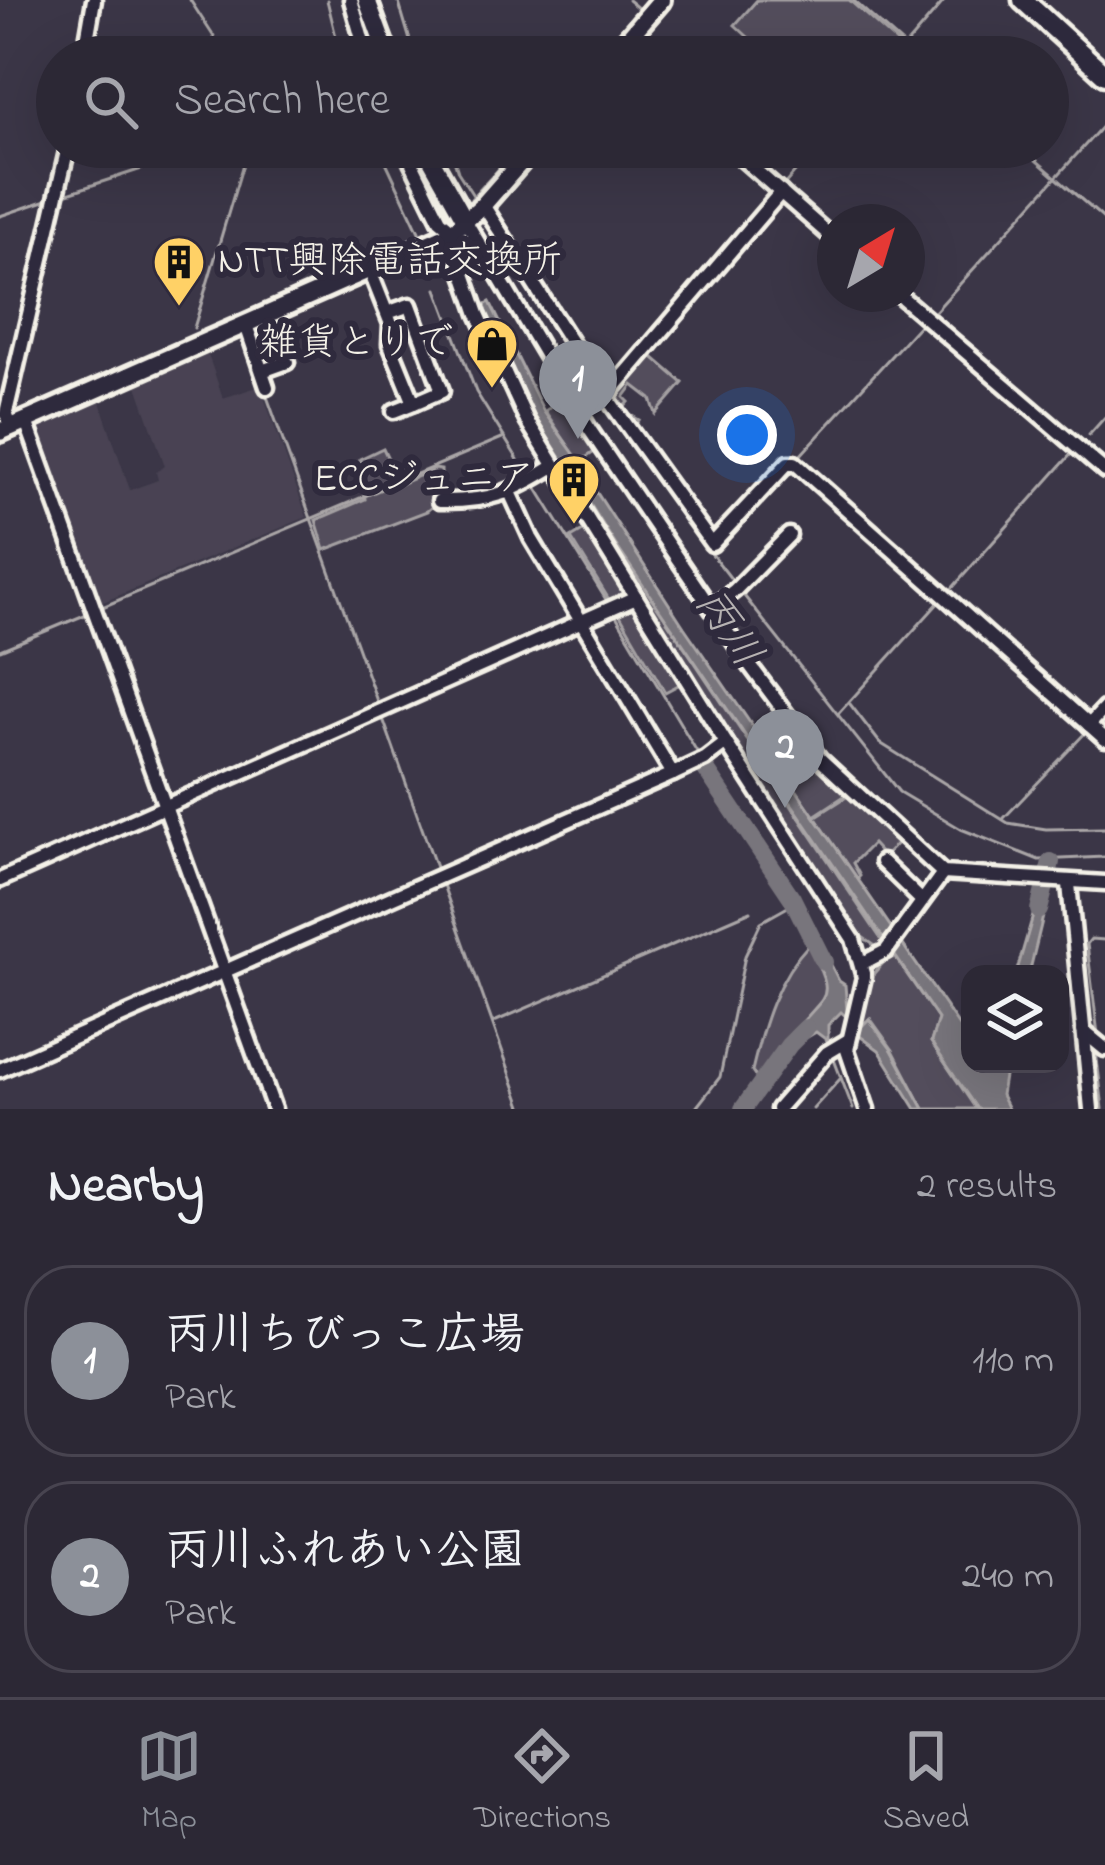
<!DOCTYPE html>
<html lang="en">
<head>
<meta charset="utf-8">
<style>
	:root { --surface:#2c2835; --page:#34303d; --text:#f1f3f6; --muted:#a6a6ad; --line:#484450; --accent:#8c9099 }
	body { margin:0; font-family:"Indie Flower","Klee One",sans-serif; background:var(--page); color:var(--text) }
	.controls { position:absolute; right:36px; bottom:36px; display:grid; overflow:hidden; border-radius:24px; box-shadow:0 12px 48px #0002 }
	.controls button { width:108px; height:108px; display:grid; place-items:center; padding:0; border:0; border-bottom:3px solid var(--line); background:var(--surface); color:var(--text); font:60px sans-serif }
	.compass { position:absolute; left:817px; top:204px; width:108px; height:108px; border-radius:50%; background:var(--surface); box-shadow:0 12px 48px #0002; rotate:38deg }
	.you { position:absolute; left:747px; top:435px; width:42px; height:42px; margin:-30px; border:9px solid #fff; border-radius:50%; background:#1a73e8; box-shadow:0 0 0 18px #1a73e833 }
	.badge { display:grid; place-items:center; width:78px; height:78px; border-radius:50%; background:var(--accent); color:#fff; font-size:39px; font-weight:700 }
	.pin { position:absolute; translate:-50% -99px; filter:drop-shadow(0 3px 6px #0008) }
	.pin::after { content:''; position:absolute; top:63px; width:42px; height:36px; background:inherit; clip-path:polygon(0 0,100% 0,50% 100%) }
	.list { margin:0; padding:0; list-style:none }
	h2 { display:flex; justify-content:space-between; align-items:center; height:156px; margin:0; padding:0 48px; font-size:51px }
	h2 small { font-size:39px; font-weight:400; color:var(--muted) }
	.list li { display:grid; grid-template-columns:78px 1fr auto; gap:36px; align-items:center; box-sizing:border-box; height:192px; margin:0 24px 24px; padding:0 24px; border:3px solid var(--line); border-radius:48px }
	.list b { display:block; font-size:45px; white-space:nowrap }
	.list p { margin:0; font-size:39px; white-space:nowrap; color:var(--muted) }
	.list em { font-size:39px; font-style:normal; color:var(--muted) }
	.icon { flex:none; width:66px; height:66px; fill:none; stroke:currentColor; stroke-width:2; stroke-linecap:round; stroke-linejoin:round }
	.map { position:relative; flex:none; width:1105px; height:1109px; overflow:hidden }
	.search { position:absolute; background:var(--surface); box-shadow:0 12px 48px #0002; left:36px; right:36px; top:36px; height:132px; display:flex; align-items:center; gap:30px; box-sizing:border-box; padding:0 42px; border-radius:66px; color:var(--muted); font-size:45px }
	.sheet { height:588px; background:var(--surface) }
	nav { display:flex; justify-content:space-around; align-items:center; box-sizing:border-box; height:168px; border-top:3px solid var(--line); background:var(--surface); font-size:33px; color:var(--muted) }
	nav a { display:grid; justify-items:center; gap:6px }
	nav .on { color:var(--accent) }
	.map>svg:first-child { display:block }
</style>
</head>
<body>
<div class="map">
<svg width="1105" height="1109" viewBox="0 0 1105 1109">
	<rect width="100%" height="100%" fill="#3b3647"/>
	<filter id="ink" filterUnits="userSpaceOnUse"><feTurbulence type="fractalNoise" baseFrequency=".00833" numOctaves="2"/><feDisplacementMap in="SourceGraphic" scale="24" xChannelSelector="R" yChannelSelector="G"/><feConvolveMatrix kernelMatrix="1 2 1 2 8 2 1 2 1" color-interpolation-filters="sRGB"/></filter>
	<g filter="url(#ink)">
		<path fill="#484352" d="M206,349L223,398L260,386L307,517L96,605L31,424L98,396L130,490L158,480L156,472L165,466L135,380Z"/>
		<g fill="#534e5c" stroke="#a4a0a2" stroke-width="3">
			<path d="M757,0H849L902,47L894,57H770L735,25Z"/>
			<path d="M647,352L683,383L656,414L651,399L633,385L624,397L629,402L622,410L639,420L632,429L608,397Z"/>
			<path d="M563,399L599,449L579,462L545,411Z"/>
			<path d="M383,448L400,484L435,469L441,470V498L427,511L325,550L316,520L365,499L360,459Z"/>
			<path d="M588,528L628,595L613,606L571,538Z"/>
			<path d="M632,569L885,945L881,950L858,934L627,572Z"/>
			<path d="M635,604L684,682L665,692L617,610Z"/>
			<path d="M792,736L849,793L814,816L768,747L782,760L794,752L786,740Z"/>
			<path d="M851,794L900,840L884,857L872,844L853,863L860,876L857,879L815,817Z"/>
			<path d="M810,943L826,986L825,1000L792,1032L758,1080L752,1071C763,1024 776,979 810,943Z"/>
			<path d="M892,953L938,1019L931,1042L976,1109H924L893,1050L870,1018L863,1025L858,1020L867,981Z"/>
		</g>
		<g fill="#78747b" stroke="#aaa6a7" stroke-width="3">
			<path d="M490,302L544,412L588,473L586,476L684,627L970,1042V1064H1006L1001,1095L1008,1109H977L931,1042L938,1019L615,544L534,415L482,306Z"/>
			<path d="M1041,888L1048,890L1047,900L1029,974H1016Z"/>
			<path d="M817,937L839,981L845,985L847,1010L863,1025L869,1019L892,1050L924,1109H916L879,1050L857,1034L860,1029L841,1012L828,1025V1041L816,1032L794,1045L789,1040C824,988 839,1010 810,941Z"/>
		</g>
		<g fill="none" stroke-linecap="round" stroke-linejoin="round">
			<g stroke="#aaa6a7" stroke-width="3">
				<path d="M190,0L214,37L220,57"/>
				<path d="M327,0L341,57"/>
				<path d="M398,0L415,57"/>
				<path d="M628,0L639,9"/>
				<path d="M853,0L917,57"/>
				<path d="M597,57L647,0"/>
				<path d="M896,57L945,0"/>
				<path d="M379,147L419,232"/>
				<path d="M450,147L458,172L476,200"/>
				<path d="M1021,147L1105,220"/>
				<path d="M783,186L817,147"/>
				<path d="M62,195L209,147"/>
				<path d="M471,199L519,147"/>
				<path d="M0,216L53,198"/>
				<path d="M53,239L61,202"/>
				<path d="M525,282L599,398L674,502"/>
				<path d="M437,289L476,392L527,474"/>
				<path d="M932,315L1105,123"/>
				<path d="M194,328L248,147"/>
				<path d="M265,391L378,704"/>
				<path d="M13,415L411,242"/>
				<path d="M1089,435L1105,417"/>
				<path d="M799,457L922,322"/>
				<path d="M533,482L610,606"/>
				<path d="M708,549L735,584"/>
				<path d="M741,592L899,792L961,829L1039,860L1105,857"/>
				<path d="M948,593L1073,452"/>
				<path d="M100,608L502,438"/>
				<path d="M615,614L699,755"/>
				<path d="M0,650L87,614"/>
				<path d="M850,704L880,743L1008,823L1046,829L1105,828"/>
				<path d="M381,713L438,873"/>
				<path d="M839,713L941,600"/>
				<path d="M1004,818L1088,730"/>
				<path d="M442,882L523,1109"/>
				<path d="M494,1022L751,911"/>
				<path d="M1098,1035L1087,944L1091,939L1105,940"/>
				<path d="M1096,1051L1103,1109"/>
				<path d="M833,1057L853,1109"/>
				<path d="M695,1109L720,1077L745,956L761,922L795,903"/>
				<path d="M813,1109L840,1079"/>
			</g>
			<g stroke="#78747b" stroke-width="18">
				<path d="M356,0L377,57"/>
				<path d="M412,147L444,211"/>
				<path d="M705,768L792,898L824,962"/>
				<path d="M1039,910L1051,862"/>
				<path d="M743,1109L789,1045L806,1028"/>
			</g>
			<g stroke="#f4f1e8" stroke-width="21">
				<g id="street">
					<path d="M351,0L367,57"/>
					<path d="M84,57L94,0"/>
					<path d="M404,147L440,220L453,231"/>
					<path d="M729,147L835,240"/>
					<path d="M483,205L605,395L712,544L788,463H795L1105,739"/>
					<path d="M465,220L590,430L749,664L820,759L943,873L1105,883"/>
					<path d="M450,234L478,314L527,421L726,743L853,939L864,977L847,1050L867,1109"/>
					<path d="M370,271L391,324L390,344L414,403L442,391L410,305L387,313"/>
					<path d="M898,294L1105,471"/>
					<path d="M246,325L267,387"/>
					<path d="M262,371L287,362"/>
					<path d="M606,397L781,192"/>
					<path d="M394,411L414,403"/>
					<path d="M26,421L274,1109"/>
					<path d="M11,427L6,413L68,147"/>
					<path d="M510,492L531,538L673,774"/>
					<path d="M439,501C491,502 511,493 554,466"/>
					<path d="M713,607L735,590L789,535"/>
					<path d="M1089,725L1105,708"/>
					<path d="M882,862L922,901"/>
					<path d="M0,880L636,597"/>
					<path d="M1069,884L1091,1109"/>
					<path d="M863,963L886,951L943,873"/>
					<path d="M1083,1031L1105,1049"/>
					<path d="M0,1070L673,774L705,759L726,743"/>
					<path d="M778,1109L827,1053L847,1041"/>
				</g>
			</g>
			<g stroke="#f4f1e8" stroke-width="26">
				<g id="secondary">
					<path d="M367,0L388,57"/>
					<path d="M612,57L661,0"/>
					<path d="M424,147L465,220"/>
					<path d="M0,432L450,234L483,205L534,147"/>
				</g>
			</g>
			<g stroke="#f4f1e8" stroke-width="27">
				<path id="primary" d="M1023,0L1105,75"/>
			</g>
			<use href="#street" stroke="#2f2a3d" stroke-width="12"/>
			<use href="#secondary" stroke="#2f2a3d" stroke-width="16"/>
			<use href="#primary" stroke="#2f2a3d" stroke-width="18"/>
		</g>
	</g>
	<defs>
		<g id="building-pin" transform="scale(2.7)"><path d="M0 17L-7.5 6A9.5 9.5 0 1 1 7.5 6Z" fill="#ffd166" stroke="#2f2a3d"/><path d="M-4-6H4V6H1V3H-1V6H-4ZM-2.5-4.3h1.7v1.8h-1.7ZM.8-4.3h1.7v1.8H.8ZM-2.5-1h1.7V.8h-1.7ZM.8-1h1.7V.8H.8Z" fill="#111"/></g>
		<g id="shop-pin" transform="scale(2.7)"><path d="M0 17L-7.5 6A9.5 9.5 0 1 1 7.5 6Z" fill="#ffd166" stroke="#2f2a3d"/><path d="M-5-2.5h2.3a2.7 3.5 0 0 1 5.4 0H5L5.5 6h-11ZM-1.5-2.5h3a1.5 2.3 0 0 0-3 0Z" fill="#111"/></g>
	</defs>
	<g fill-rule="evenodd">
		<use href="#building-pin" x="179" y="262"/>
		<use href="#shop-pin" x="492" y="344"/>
		<use href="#building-pin" x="574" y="480"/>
	</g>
	<g text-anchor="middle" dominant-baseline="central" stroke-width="12" stroke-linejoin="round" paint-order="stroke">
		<g font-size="39" fill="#f4f1e8" stroke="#2f2a3d" text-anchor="end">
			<text x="218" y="262" text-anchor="start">NTT興除電話交換所</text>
			<text x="453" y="344">雑貨とりで</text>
			<text x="535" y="480">ECCジュニア</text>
		</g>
		<g font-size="42" font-style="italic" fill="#b6b2b2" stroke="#2f2a3d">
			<text transform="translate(727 629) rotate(56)">丙川</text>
		</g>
	</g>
</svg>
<div class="controls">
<button><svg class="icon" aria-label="layers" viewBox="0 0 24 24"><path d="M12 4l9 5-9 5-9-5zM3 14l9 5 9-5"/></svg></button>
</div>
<svg class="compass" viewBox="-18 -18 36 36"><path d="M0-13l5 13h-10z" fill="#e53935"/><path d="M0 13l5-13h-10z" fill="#a6a6ad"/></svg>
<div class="you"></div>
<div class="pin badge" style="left:578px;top:439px">1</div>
<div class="pin badge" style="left:785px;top:808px">2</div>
<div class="search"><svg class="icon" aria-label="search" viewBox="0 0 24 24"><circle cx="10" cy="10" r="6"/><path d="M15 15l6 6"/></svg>Search here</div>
</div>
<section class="sheet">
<h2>Nearby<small>2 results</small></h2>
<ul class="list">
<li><span class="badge">1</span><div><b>丙川ちびっこ広場</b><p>Park</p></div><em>110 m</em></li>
<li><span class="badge">2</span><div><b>丙川ふれあい公園</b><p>Park</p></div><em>240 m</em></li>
</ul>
</section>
<nav>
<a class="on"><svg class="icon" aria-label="map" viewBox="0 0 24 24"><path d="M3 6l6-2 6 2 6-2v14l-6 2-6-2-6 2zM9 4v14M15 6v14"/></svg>Map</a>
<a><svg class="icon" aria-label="directions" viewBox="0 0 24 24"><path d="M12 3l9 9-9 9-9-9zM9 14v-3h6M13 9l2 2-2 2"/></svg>Directions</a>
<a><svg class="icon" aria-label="saved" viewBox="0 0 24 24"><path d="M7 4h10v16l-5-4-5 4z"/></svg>Saved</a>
</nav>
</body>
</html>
